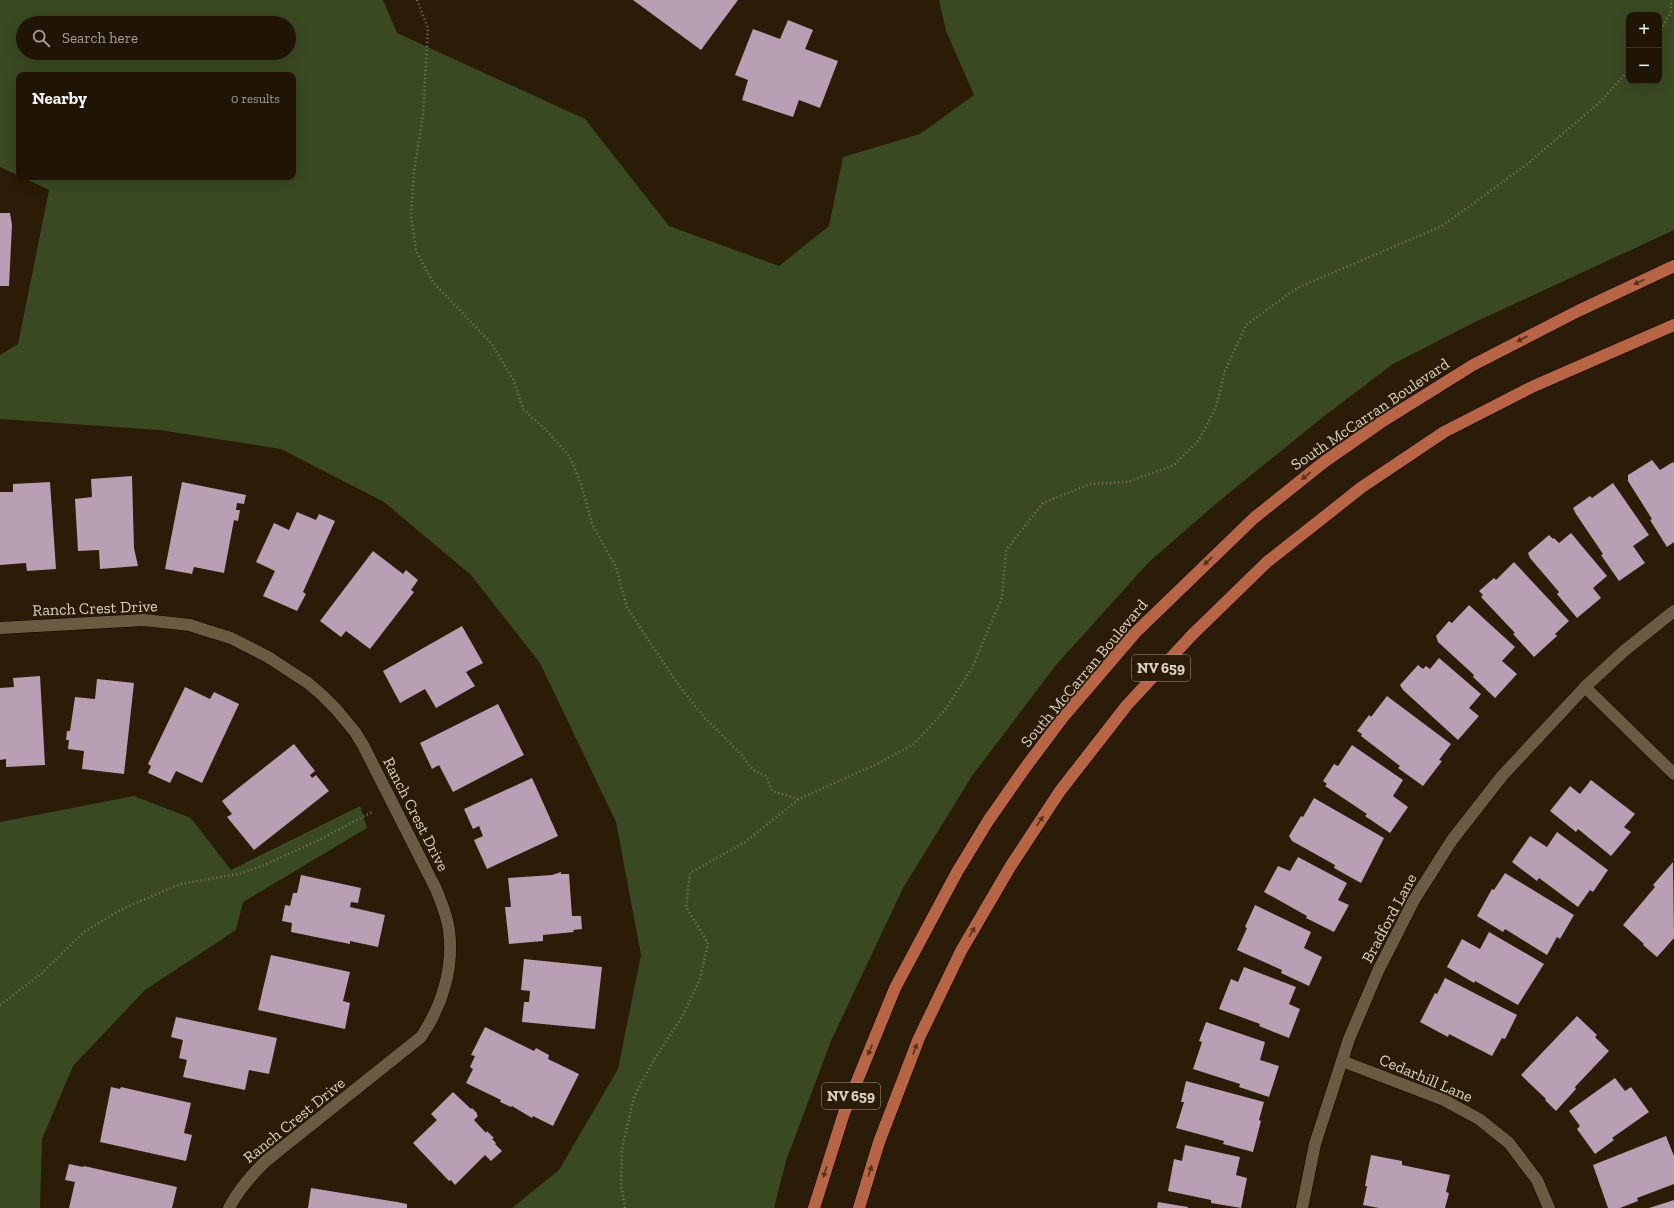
<!DOCTYPE html>
<html lang="en">
<head>
<meta charset="utf-8">
<style>
	:root { --surface:#201504; --page:#281e0e; --text:#f1f3f6; --muted:#a29f9a; --line:#3d3426 }
	body { margin:0; font-family:"Zilla Slab",serif; background:var(--page); color:var(--text) }
	.controls { position:absolute; right:12px; top:12px; display:grid; overflow:hidden; border-radius:8px; box-shadow:0 4px 16px #0002 }
	.controls button { width:36px; height:36px; display:grid; place-items:center; padding:0; border:0; border-bottom:1px solid var(--line); background:var(--surface); color:var(--text); font:20px sans-serif }
	.list { margin:0; padding:0; list-style:none }
	h2 { display:flex; justify-content:space-between; align-items:center; height:52px; margin:0; padding:0 16px; font-size:17px }
	h2 small { font-size:13px; font-weight:400; color:var(--muted) }
	.icon { flex:none; width:22px; height:22px; fill:none; stroke:currentColor; stroke-width:2; stroke-linecap:round; stroke-linejoin:round }
	.map { position:relative; flex:none; width:1674px; height:1208px; overflow:hidden }
	.search { position:absolute; background:var(--surface); box-shadow:0 4px 16px #0002; left:16px; top:16px; width:280px; height:44px; display:flex; align-items:center; gap:10px; box-sizing:border-box; padding:0 14px; border-radius:22px; color:var(--muted); font-size:15px }
	.panel { position:absolute; background:var(--surface); box-shadow:0 4px 16px #0002; left:16px; top:72px; width:280px; height:108px; border-radius:8px }
	.map>svg:first-child { display:block }
</style>
</head>
<body>
<div class="map">
<svg width="1674" height="1208" viewBox="0 0 1674 1208">
	<rect width="100%" height="100%" fill="#2a1c06"/>
	<g fill="#394922" fill-rule="evenodd">
		<path d="M0,0H383L397,33L585,119L669,226L779,266L829,226L843,157L920,134L974,95L946,31L939,0H1674V230L1473,323L1393,364L1323,417L1218,502L1149,562L1056,665L972,776L903,888L831,1041L786,1161L774,1208H512L559,1170L618,1069L641,955L616,822L540,663L471,575L384,502L281,449L159,430L0,419V355L18,344L49,190L22,177H293V75H19V176L0,167ZM1629,15H1659V81H1629ZM23,23H289V53H23Z"/>
		<path d="M134,796L191,818L231,870L360,806L367,828L243,902L236,930L145,990L73,1066L42,1139L40,1208H0V822Z"/>
	</g>
	<g fill="#b89fb4">
		<path d="M633,0H738L701,50Z"/>
		<path d="M788,20L813,30L805,49L838,61L820,108L799,100L793,117L742,100L748,80L735,75L753,29L780,39Z"/>
		<path d="M0,213H10L12,225L9,286H0Z"/>
		<path d="M1652,460L1660,470L1673,462L1674,464V542L1667,547L1650,520L1652,519L1628,481V475Z"/>
		<path d="M132,476L134,548L138,566L100,569L99,550L78,551L75,499L92,497L91,479Z"/>
		<path d="M50,482L56,569L27,571L26,563L0,565V492H13V484Z"/>
		<path d="M182,482L246,495L244,504L237,503L236,510H240L238,521L234,520L224,573L194,567L192,574L165,569Z"/>
		<path d="M1613,483L1649,535L1633,546L1645,563L1619,581L1601,555L1603,554L1576,514L1573,508L1590,496L1592,498Z"/>
		<path d="M297,512L316,520L319,514L335,521L303,592L306,594L297,611L263,596L275,571L256,562L274,523L289,530Z"/>
		<path d="M1571,533L1607,576L1593,588L1601,598L1577,618L1557,594L1559,592L1530,558L1528,553L1549,535L1553,539L1554,538L1559,543Z"/>
		<path d="M373,551L403,574L406,570L418,580L411,590L414,592L370,649L346,631L341,637L320,621Z"/>
		<path d="M1514,562L1569,621L1555,634L1557,636L1534,657L1513,634L1515,633L1481,597L1483,595L1479,591L1494,578L1496,580Z"/>
		<path d="M1469,605L1515,647L1502,661L1517,674L1495,698L1473,677L1474,675L1438,642L1436,636L1449,621L1452,623Z"/>
		<path d="M462,626L483,663L466,672L475,686L436,708L425,689L400,703L383,671Z"/>
		<path d="M1439,658L1481,694L1469,708L1479,716L1458,740L1403,690L1400,685L1418,665L1423,669L1426,666L1430,669Z"/>
		<path d="M40,676L45,765L6,767V759L0,760V688L14,687L13,678Z"/>
		<path d="M97,679L134,683L124,774L82,769L84,751L68,749L69,740H66L67,731H70L75,697L95,699Z"/>
		<path d="M185,687L210,699L214,692L239,704L202,783L176,771L170,783L148,773L151,766L148,764Z"/>
		<path d="M1387,696L1451,744L1439,760L1442,761L1423,786L1398,768L1400,766L1361,736L1362,734L1357,731L1369,715L1371,717Z"/>
		<path d="M498,704L524,755L453,792L439,765L432,769L420,743Z"/>
		<path d="M294,744L315,771L310,775L312,778L316,775L329,791L254,850L227,817L232,814L222,801Z"/>
		<path d="M1352,745L1403,780L1393,796L1408,807L1390,833L1365,816L1367,814L1325,786L1327,784L1323,781L1334,764L1338,766Z"/>
		<path d="M532,778L558,836L487,869L474,840L483,836L479,826L473,829L464,809Z"/>
		<path d="M1591,780L1635,814L1624,827L1631,832L1611,856L1578,829L1576,832L1550,811L1570,786L1580,794Z"/>
		<path d="M1314,798L1384,838L1361,883L1334,868L1335,865L1292,841L1289,836L1301,816L1303,817Z"/>
		<path d="M1557,832L1608,870L1593,892L1590,890L1578,907L1539,878L1537,881L1512,862L1530,836L1547,847Z"/>
		<path d="M1298,857L1347,883L1338,900L1349,905L1334,932L1306,918L1307,916L1264,892L1278,866L1290,871Z"/>
		<path d="M1673,862L1674,938L1657,957L1643,945L1644,944L1623,925L1655,887L1653,885Z"/>
		<path d="M561,872V874H569L572,916H581L582,929L573,930L574,932L543,935V941L509,944L505,907H511L508,878L552,875Z"/>
		<path d="M1505,873L1574,915L1560,939L1557,937L1547,955L1505,929L1503,932L1477,916L1492,889L1494,890Z"/>
		<path d="M301,875L361,888L358,903L351,902L350,907L385,915L378,947L350,941V944L291,932L292,923L282,921L285,905L290,906L293,893H297Z"/>
		<path d="M1255,905L1311,932L1304,948L1322,957L1309,986L1281,973L1282,970L1237,950L1247,928L1245,927Z"/>
		<path d="M1489,932L1544,964L1518,1005L1475,981L1474,983L1447,967L1462,939L1480,949Z"/>
		<path d="M271,955L350,972L343,1001L350,1003L345,1029L258,1010Z"/>
		<path d="M524,959L602,967L595,1029L522,1022L524,1002H529L530,991L521,990Z"/>
		<path d="M1244,967L1296,987L1289,1004L1300,1009L1289,1038L1259,1026L1260,1024L1219,1009L1231,979L1238,982Z"/>
		<path d="M1445,978L1517,1015L1505,1039L1502,1038L1492,1056L1449,1034L1448,1037L1420,1022L1435,993L1437,994Z"/>
		<path d="M1577,1016L1597,1035L1595,1037L1609,1051L1575,1087L1576,1089L1556,1111L1545,1100L1546,1099L1521,1075Z"/>
		<path d="M176,1017L277,1038L269,1074L249,1070L245,1090L183,1077L187,1060L179,1058L183,1040L171,1037Z"/>
		<path d="M1206,1022L1265,1042L1260,1060L1279,1066L1269,1097L1239,1087L1240,1084L1193,1069L1202,1042L1199,1041Z"/>
		<path d="M485,1027L534,1051L536,1048L549,1055L548,1059L579,1074L553,1126L533,1116L532,1118L512,1106L511,1107L500,1102L501,1100L466,1083L473,1069L470,1067L475,1056L471,1055Z"/>
		<path d="M1615,1078L1625,1091L1631,1087L1649,1112L1612,1138L1614,1140L1595,1154L1577,1129L1580,1126L1569,1111Z"/>
		<path d="M1186,1081L1264,1102L1259,1120L1261,1121L1253,1152L1223,1144L1224,1141L1176,1128L1184,1102H1181Z"/>
		<path d="M111,1087L120,1089L121,1087L191,1103L184,1133L192,1135L186,1161L100,1142Z"/>
		<path d="M453,1092L471,1109L472,1108L477,1113V1115L478,1116L474,1120L486,1133L487,1131L494,1138L492,1139L496,1143L495,1144L502,1151L491,1161L485,1155L455,1185L451,1180L449,1181L413,1143L437,1120L431,1114Z"/>
		<path d="M1666,1136L1674,1156V1184L1637,1198L1638,1201L1620,1208H1608L1593,1165Z"/>
		<path d="M1185,1145L1240,1157L1236,1175L1247,1178L1241,1208L1211,1203V1200L1168,1191L1174,1159L1182,1161Z"/>
		<path d="M1371,1155L1402,1161V1165L1450,1175L1446,1192L1449,1193L1445,1208H1379L1363,1205L1367,1186H1365Z"/>
		<path d="M69,1164L83,1167L84,1166L177,1187L172,1208H69L75,1182L65,1180Z"/>
		<path d="M311,1188L397,1202L407,1204V1208H308Z"/>
		<path d="M1674,1200V1208H1649Z"/>
		<path d="M1158,1202L1188,1207V1208H1157Z"/>
	</g>
	<g fill="none" stroke-linecap="round" stroke-linejoin="round">
		<g stroke="#120600" stroke-width="13">
			<g id="minor">
				<path d="M0,628L144,620L190,625L202,629L231,638L268,657L308,683L322,695L336,709L355,732L363,745L436,889C441,902 447,915 449,930C454,968 442,1006 421,1037L267,1160C251,1175 239,1189 229,1208"/>
				<path d="M1585,687L1674,774"/>
				<path d="M1342,1061L1444,1100L1479,1119L1509,1143L1537,1180L1549,1208"/>
				<path d="M1302,1208L1315,1144L1349,1039L1378,971L1414,900L1452,840L1502,776L1585,687L1624,651L1674,611"/>
			</g>
		</g>
		<g stroke="#120600" stroke-width="13">
			<g id="major">
				<path d="M814,1208L844,1113L895,988L957,872L988,821L1025,768L1064,716L1135,633L1254,518L1324,462L1380,423L1473,365L1578,311L1674,266"/>
				<path d="M859,1208L879,1142L919,1038L961,951L1010,867L1060,791L1127,705L1192,635L1267,562L1362,487L1444,432L1534,386L1674,325"/>
			</g>
		</g>
		<g stroke="#837765" stroke-width="2.5" stroke-dasharray="1 3" stroke-linecap="butt">
			<path d="M417,0L428,28L423,115L414,171L411,215L416,251L433,282L491,343L513,379L523,409L548,432L570,457L581,484L592,524L616,567L627,607L645,635L678,684L704,717L740,753L753,770L766,776L772,791L798,799"/>
			<path d="M1659,33L1671,12V0"/>
			<path d="M0,1005L42,973L84,932L120,910L180,884L239,874L262,866L319,840L372,812"/>
			<path d="M625,1208L621,1186L622,1149L634,1097L652,1063L683,1015L700,979L708,943L686,907L690,873L745,842L799,799L879,763L914,744L945,710L972,668L1002,597L1006,550L1043,503L1090,484L1128,482L1174,465L1199,440L1216,407L1225,371L1246,325L1297,288L1442,226L1526,165L1600,102L1629,70"/>
		</g>
		<use href="#minor" stroke="#6b5b43" stroke-width="12"/>
		<use href="#major" stroke="#b76544" stroke-width="12"/>
	</g>
	<defs><path id="oneway-solid" d="M-6-.8H1V-3.2L6.5 0L1 3.2V.8H-6Z"/></defs>
	<g fill="#543219">
		<use href="#oneway-solid" transform="translate(1639 282) rotate(155)"/>
		<use href="#oneway-solid" transform="translate(1522 339) rotate(153)"/>
		<use href="#oneway-solid" transform="translate(1306 476) rotate(141)"/>
		<use href="#oneway-solid" transform="translate(1208 561) rotate(137)"/>
		<use href="#oneway-solid" transform="translate(1040 821) rotate(-56)"/>
		<use href="#oneway-solid" transform="translate(972 932) rotate(-60)"/>
		<use href="#oneway-solid" transform="translate(915 1049) rotate(-69)"/>
		<use href="#oneway-solid" transform="translate(870 1050) rotate(112)"/>
		<use href="#oneway-solid" transform="translate(870 1171) rotate(-73)"/>
		<use href="#oneway-solid" transform="translate(825 1172) rotate(108)"/>
	</g>
	<g text-anchor="middle" dominant-baseline="central" stroke-width="4" stroke-linejoin="round" paint-order="stroke">
		<g fill="#2a1c06" stroke="#a69b8b" stroke-width="1">
			<rect x="1132" y="655" width="58" height="26" rx="3"/>
			<rect x="822" y="1083" width="58" height="26" rx="3"/>
		</g>
		<g font-size="15" font-weight="bold" fill="#dbd1c4">
			<text x="1161" y="668">NV 659</text>
			<text x="851" y="1096">NV 659</text>
		</g>
		<g font-size="16" fill="#dbd1c4" stroke="#2a1c06">
			<text transform="translate(1370 414) rotate(-34)">South McCarran Boulevard</text>
			<text transform="translate(95 608) rotate(-2)">Ranch Crest Drive</text>
			<text transform="translate(1084 673) rotate(-50)">South McCarran Boulevard</text>
			<text transform="translate(416 814) rotate(63)">Ranch Crest Drive</text>
			<text transform="translate(1389 918) rotate(-62)">Bradford Lane</text>
			<text transform="translate(1426 1078) rotate(23)">Cedarhill Lane</text>
			<text transform="translate(294 1120) rotate(-39)">Ranch Crest Drive</text>
		</g>
	</g>
</svg>
<div class="controls">
<button>+</button>
<button>−</button>
</div>
<div class="search"><svg class="icon" aria-label="search" viewBox="0 0 24 24"><circle cx="10" cy="10" r="6"/><path d="M15 15l6 6"/></svg>Search here</div>
<section class="panel">
<h2>Nearby<small>0 results</small></h2>
<ul class="list">
</ul>
</section>
</div>
</body>
</html>
